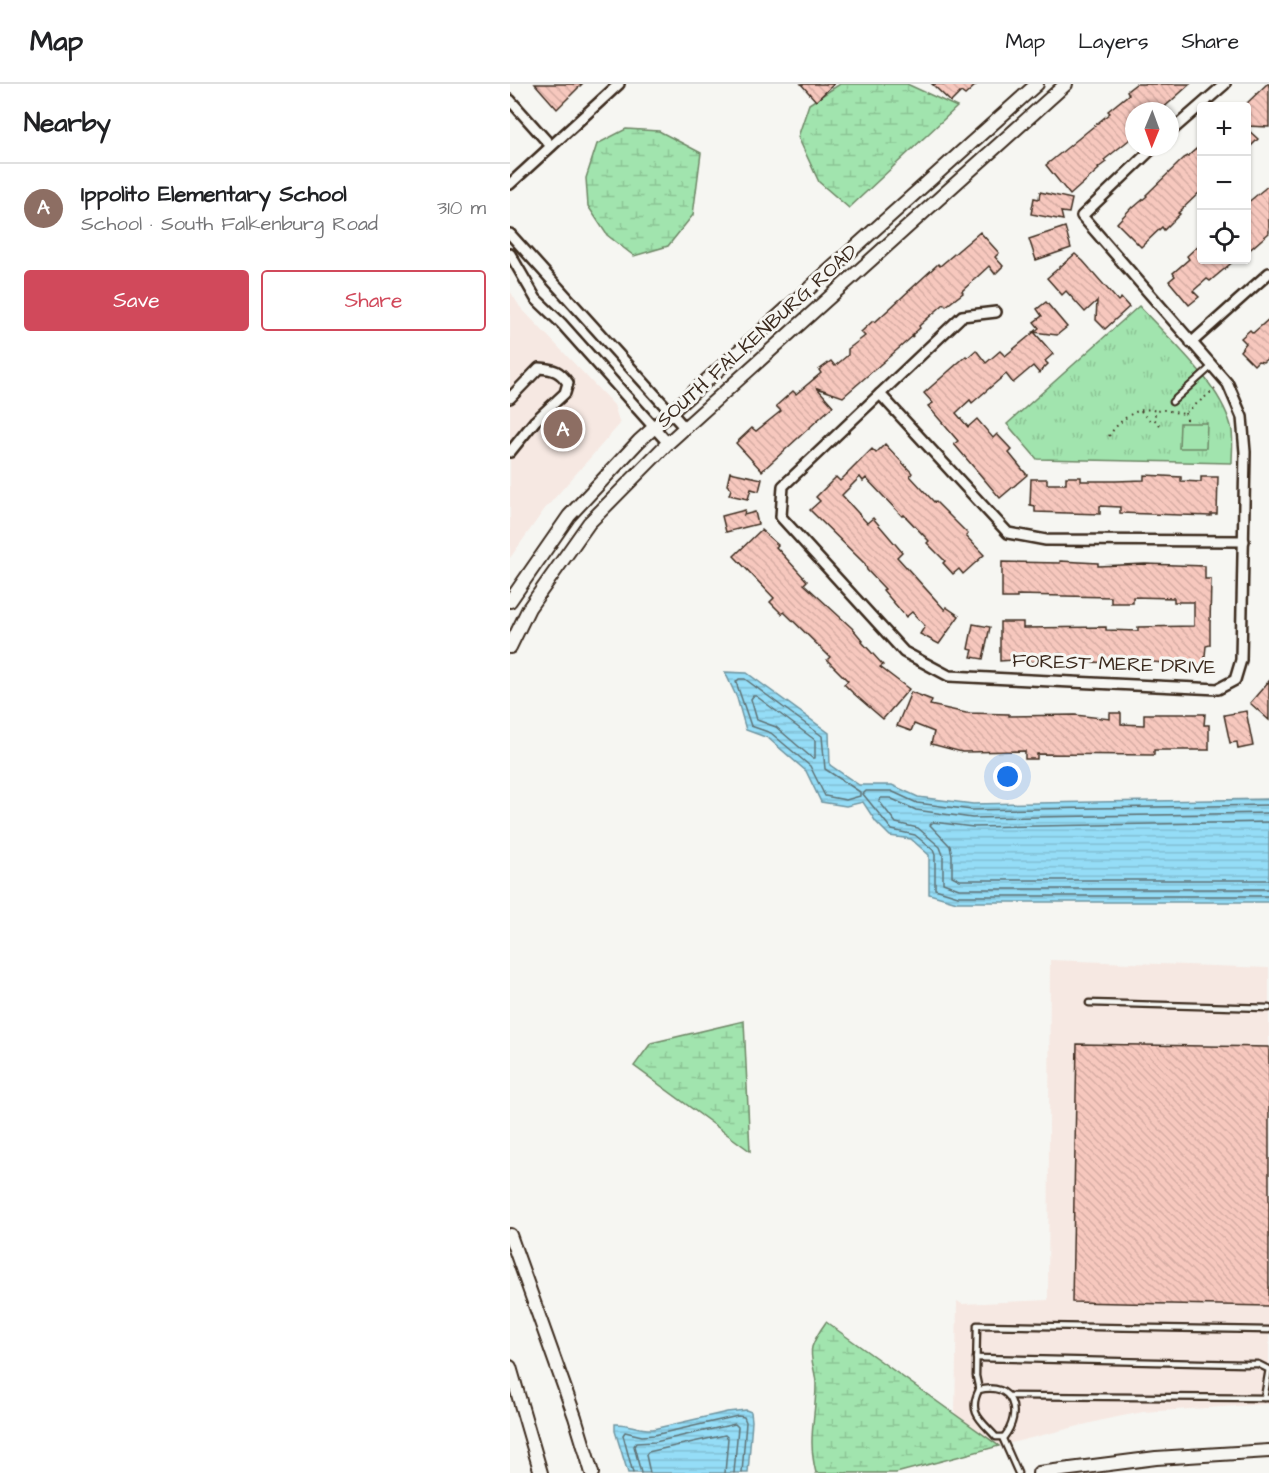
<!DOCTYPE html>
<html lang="en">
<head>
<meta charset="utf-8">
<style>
	:root { --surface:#fff; --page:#f2f2f2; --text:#202124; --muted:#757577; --line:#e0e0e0; --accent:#d1495b }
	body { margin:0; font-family:"Architects Daughter",sans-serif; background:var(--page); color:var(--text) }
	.controls { position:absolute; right:18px; top:18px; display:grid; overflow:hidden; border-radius:6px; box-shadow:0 2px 4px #0004 }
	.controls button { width:54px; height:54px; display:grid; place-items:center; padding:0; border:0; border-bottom:2px solid var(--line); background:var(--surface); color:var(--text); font:30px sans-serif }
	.compass { position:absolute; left:615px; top:18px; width:54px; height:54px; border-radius:50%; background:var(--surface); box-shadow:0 2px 4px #0004; rotate:181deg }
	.you { position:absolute; left:498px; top:693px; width:21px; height:21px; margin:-15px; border:4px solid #fff; border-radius:50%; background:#1a73e8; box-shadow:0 0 0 9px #1a73e833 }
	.badge { display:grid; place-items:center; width:39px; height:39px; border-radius:50%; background:var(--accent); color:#fff; font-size:20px; font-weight:700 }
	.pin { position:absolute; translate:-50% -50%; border:3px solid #fff; box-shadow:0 2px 6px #0006 }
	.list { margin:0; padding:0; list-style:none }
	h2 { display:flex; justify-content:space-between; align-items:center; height:78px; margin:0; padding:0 24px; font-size:26px }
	h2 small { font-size:20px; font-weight:400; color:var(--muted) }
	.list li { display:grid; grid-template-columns:39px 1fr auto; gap:18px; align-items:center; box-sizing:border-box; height:90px; padding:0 24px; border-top:2px solid var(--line) }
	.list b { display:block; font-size:22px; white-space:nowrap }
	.list p { margin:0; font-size:20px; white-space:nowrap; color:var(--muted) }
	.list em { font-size:20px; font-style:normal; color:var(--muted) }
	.actions { display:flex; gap:12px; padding:18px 24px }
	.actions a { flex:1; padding:14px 0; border:2px solid var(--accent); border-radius:6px; text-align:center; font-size:21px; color:var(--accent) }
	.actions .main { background:var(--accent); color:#fff }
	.icon { flex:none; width:33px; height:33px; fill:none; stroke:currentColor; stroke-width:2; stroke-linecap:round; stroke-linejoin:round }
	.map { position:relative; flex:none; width:759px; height:1389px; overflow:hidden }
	header { display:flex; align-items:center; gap:36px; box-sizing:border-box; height:84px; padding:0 30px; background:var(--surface); border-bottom:2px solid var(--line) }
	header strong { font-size:28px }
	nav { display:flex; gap:33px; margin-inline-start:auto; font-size:21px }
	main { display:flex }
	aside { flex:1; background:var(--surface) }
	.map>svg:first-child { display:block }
</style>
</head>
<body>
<header>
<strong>Map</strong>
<nav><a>Map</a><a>Layers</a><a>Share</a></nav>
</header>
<main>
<aside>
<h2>Nearby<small></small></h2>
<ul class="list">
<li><span class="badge" style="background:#8d6e63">A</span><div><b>Ippolito Elementary School</b><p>School · South Falkenburg Road</p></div><em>310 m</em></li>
</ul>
<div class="actions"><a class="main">Save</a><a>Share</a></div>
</aside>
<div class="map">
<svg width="759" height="1389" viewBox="0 0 759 1389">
	<defs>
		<pattern id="grass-tufts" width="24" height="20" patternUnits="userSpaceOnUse" patternTransform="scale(1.5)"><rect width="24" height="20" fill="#a1e4ae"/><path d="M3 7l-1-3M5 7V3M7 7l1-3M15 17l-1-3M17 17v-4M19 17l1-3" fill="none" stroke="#8cc495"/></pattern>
		<pattern id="wetland-marsh" width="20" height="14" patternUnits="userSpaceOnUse" patternTransform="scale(1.5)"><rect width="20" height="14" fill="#a1e4ae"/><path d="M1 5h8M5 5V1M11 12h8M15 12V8" fill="none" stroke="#8cc495"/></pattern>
		<pattern id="water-rules" width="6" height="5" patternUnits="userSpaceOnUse" patternTransform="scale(1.5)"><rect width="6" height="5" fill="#95ddf7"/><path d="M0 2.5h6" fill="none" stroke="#81bed3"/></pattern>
		<pattern id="building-back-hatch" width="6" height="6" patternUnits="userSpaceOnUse" patternTransform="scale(1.5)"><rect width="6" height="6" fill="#f7c8be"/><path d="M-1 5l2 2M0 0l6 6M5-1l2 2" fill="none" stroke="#d5aca3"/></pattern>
	</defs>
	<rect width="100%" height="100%" fill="#f6f6f2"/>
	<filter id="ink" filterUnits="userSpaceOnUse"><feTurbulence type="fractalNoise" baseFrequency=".0167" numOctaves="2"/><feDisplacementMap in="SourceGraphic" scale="12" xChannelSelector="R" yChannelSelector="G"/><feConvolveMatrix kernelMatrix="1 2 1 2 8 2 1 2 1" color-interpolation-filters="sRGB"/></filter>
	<g filter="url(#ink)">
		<g fill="#f6e8e2">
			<path d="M0,207L10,223L104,321L110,340L34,426L0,474Z"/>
			<path d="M540,876L759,884V1320L633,1328L597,1335L489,1362L445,1331L447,1217L452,1220L538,1216Z"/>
		</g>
		<path fill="url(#grass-tufts)" stroke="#6e8766" stroke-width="1.5" d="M629,222C660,256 709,298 721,342C724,353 722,367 722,379L527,375L497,340Z"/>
		<g fill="url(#wetland-marsh)" stroke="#6e8766" stroke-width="1.5">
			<path d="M330,0H397L447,23L339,124L309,98L288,53L299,20Z"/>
			<path d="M116,45L149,47L191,69L183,131L158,162L124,172L97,151L78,122L76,94L87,60Z"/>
			<path d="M234,937L240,1067L124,982L141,959Z"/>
			<path d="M316,1238L489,1362L386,1389H306C297,1353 306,1334 306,1300C306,1289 299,1273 302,1263C305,1254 311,1245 316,1238Z"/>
		</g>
		<path fill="#a1e4ae" stroke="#6e8766" stroke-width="1.5" d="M670,339H697L696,364H669Z"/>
		<g fill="url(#water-rules)" stroke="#7195a0" stroke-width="1.5">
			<path d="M215,588L237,589L319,649L320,681L349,701H382L408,713L463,720L759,715V818H447L419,810V771L401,755L380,752L366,738L353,718L336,722L311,718L296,687L258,654L236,646L227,614Z"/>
			<path d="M236,1326L241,1328L242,1337L238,1389H118L105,1347V1340C118,1339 129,1346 143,1345L217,1328Z"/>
		</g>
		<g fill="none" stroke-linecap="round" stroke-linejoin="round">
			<g stroke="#5f7275" stroke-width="1.5">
				<path d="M229,595H235L312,652L315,685L350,708V712L336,716L315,712L300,682L261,649L241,642L226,598Z"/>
				<path d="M246,612L305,656V674H302L266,643L247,636L241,615L243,612Z"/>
				<path d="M759,721L462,726L407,719L381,707H356L353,710L382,746L405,751L423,766L425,771V805L448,812H759"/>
				<path d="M759,729L462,734L406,726L380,714H371L369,717L386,739L408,744L430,763L433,771V799L449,805H759"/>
				<path d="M759,738L463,743L423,738L420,741L440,762L442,771V792L450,796H759"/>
				<path d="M123,1389L113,1351L115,1348L132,1352L144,1351L228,1332L234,1333L236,1338L232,1389"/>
				<path d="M131,1389L124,1362L126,1359L145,1358L225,1340L228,1343L224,1389"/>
				<path d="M140,1389L136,1371L138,1368L215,1351L218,1354L215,1389"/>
			</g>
		</g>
		<g fill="url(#building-back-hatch)" stroke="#3b2a1e" stroke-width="1.5">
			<path d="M25,0H72L47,25Z"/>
			<path d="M291,0H324L306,17Z"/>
			<path d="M422,0H467L455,11L451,8L441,18Z"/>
			<path d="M626,0H680L650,27H624V52L594,76L596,78L588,84L589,85L560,111L536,81L600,29L598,27L619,10L617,7Z"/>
			<path d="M757,0H759V43L736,42V20Z"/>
			<path d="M736,44L748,55L736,67Z"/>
			<path d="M692,60V106L668,129L670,130L654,146L652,143L631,163L607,139L622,123L623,124L637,112L636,111L674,74L678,72Z"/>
			<path d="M759,101V149L736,169V120Z"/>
			<path d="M530,108L562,115L559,129L551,128L553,136L521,130L524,114L529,115Z"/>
			<path d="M555,143L561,164L526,176L519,155Z"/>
			<path d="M470,148L489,169L485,173L493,182L485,190L479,182L452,207L453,209L436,222L434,220L409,242L410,244L402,251L403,252L333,313L307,304L323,322L252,387L226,359L242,344L246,347L271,327L266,322L283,307L286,310L311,289L309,286L321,277L325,282L338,271V265L355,252L351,248L363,237L365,238L428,180L430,182Z"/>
			<path d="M692,158V176H725L700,197L697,195L683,207L689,213L679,221L659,197L665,192L663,189L679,175L677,172Z"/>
			<path d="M565,170L573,177L608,217L611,214L619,223L595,245L586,236L587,217L575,228L556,207L552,211L537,194Z"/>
			<path d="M536,218L557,243L547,251L524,248L543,270L535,277L538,280L529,289L523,282L503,299L496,290L462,319L460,316L446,329L458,343L467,335L483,354L487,350L502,366L499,369L517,391L490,414L444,360L448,357L418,322L423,319L414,309L456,272L457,274L466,266L476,279L490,267L495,272L529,244L524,238L532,232L527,225Z"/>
			<path d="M759,235V273L753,278L748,277L744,281L730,267L736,259L731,254L740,246L743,249Z"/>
			<path d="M375,360L402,389L400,392L424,418L425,417L458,450L456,452L474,471L453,490L449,485L443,490L433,479L435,477L417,459L419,457L394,431L392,432L356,394L353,397L350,393L332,411L357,439L363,434L392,468L387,473L435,526L436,523L449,532L429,560L410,550L415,542L402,528L396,533L373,506L375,505L357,486L355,480L300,426L310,417L306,413L326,393L330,397L362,365L366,369Z"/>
			<path d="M220,388L252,395L249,407L241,405L238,415L219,411L221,405L217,401Z"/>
			<path d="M634,391L671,393V397L691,398V393H708L707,430H701V432L610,429V423L590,422V430L525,428V422L520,421L521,395H537V400H556V393H571V397H606L634,396Z"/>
			<path d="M235,426L234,431L245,428L248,440L216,448L212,432Z"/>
			<path d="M251,446L268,461L266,463L297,497L294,500L342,544L353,557L352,558L373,581L370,583L399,605L373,635L343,609L334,600L338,597L317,576L320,573L274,528L272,530L260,518L264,514L224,472Z"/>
			<path d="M550,477L588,479V482L635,480L695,482V495H701L700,541V561L696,562L694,582L629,577H614V579L574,578V576H553V570H531V578H519V575L490,577V538H513V544L596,543V546L628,547V543L684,542V518H664V514L623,513V519H601V513L507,511V514H492V478L550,479Z"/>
			<path d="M463,540L480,543L473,575L461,573L463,566L458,565Z"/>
			<path d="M759,597V636L740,619Z"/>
			<path d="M401,608L422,616L420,621L456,629L499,630V632L565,631L600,635V629H611V640L634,641V630H695L694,641H699V666H644V671L527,670V675H515V667L452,668L421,660L424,648L404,640L401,647L387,642Z"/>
			<path d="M736,627L743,662L728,665L727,658L720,659L714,631Z"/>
			<path d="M567,960L759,963V1222L562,1218Z"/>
		</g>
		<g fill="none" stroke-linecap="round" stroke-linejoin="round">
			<g stroke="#3b2a1e" stroke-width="9">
				<g id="service">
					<path d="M662,318L702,282"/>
					<path d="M579,919L759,924"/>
					<path d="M466,1274L735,1280H748L758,1285"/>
					<path d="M469,1306C503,1297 513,1329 494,1353H486C472,1337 457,1329 469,1306L466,1292L467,1241L759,1246"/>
					<path d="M499,1312L759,1314"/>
					<path d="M754,1314L759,1285"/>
					<path d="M492,1353L508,1389"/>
				</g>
			</g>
			<g stroke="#3b2a1e" stroke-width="14">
				<g id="minor">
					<path d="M0,16L41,62"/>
					<path d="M660,48L715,0"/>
					<path d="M0,100L109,0"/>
					<path d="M0,150L174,343"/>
					<path d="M0,170L26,215L51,239L158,359"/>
					<path d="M486,228L452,232L273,402L271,433L394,568L439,592L708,605L725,596L731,576L735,368L732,333L718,300L572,132L644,63"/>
					<path d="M681,259L759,189"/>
					<path d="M370,310L498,449L536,456L734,457"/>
					<path d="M0,314L29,284C44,285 50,287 58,299L55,309L25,337L0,368"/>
				</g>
			</g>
			<g stroke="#3b2a1e" stroke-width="16">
				<g id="tertiary">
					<path d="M0,517L59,432L129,357L527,0"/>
					<path d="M0,563L19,524L79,439L158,359L556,0"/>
					<path d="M0,1151L65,1333L82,1389"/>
					<path d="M0,1283L31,1389"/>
					<path d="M529,1389L646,1374L759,1367"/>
				</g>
			</g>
			<g stroke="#3b2a1e" stroke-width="2" stroke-dasharray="1.5 4.5" stroke-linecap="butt">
				<path d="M631,327L638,336L644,335"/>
				<path d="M675,329L678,339"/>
				<path d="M650,341L644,335L646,327L654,326L674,330L705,305"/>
				<path d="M599,352C608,338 627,320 646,327"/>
			</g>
			<use href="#service" stroke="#f6f6f2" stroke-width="4.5"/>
			<use href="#minor" stroke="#f6f6f2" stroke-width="9"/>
			<use href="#tertiary" stroke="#f6f6f2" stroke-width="12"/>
		</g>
	</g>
	<g text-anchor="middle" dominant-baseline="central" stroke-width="6" stroke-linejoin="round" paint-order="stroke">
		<g font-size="20" fill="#3b2a1e" stroke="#f6f6f2">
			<text transform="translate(247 252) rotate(-42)">SOUTH FALKENBURG ROAD</text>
			<text transform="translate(604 580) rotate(2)">FOREST MERE DRIVE</text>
		</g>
	</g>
</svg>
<div class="controls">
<button>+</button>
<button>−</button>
<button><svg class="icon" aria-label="locate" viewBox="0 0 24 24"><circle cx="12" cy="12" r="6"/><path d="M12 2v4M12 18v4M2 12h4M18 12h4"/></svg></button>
</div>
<svg class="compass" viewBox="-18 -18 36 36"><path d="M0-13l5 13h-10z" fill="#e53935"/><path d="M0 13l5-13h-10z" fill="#757577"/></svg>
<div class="you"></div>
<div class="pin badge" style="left:53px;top:345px;background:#8d6e63">A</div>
</div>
</main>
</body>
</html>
